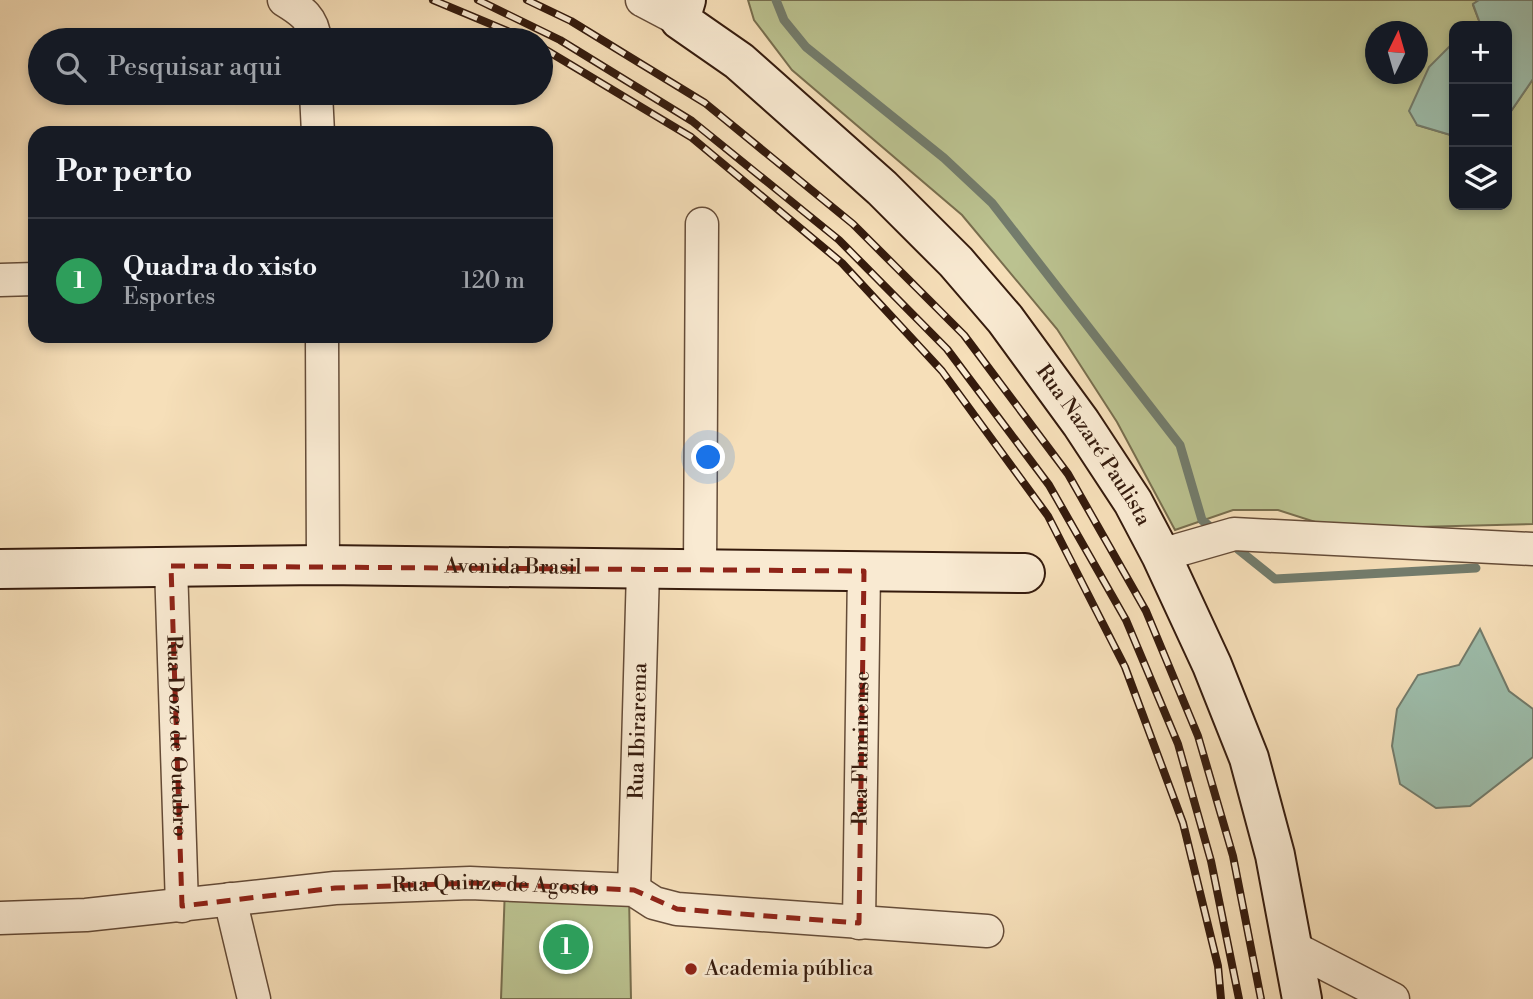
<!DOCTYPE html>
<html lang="pt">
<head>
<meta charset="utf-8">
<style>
	:root { --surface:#171b24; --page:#242831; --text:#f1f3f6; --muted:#9ea1a6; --line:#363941; --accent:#c59692 }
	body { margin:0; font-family:"Libre Bodoni",serif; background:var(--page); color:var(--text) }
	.controls { position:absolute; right:21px; top:21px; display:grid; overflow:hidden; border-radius:14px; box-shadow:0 4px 10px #0003 }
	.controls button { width:63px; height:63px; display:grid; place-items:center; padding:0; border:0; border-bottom:2px solid var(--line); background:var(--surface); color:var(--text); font:35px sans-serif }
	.compass { position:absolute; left:1365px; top:21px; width:63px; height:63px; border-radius:50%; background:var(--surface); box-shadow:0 4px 10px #0003; rotate:5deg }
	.you { position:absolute; left:709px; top:458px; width:24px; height:24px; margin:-18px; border:5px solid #fff; border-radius:50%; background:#1a73e8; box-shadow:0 0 0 10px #1a73e833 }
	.badge { display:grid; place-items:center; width:46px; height:46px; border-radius:50%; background:var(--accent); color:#fff; font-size:23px; font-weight:700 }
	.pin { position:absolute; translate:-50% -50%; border:4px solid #fff; box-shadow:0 2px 7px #0006 }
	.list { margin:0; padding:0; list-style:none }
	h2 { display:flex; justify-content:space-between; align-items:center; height:91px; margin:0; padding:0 28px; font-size:30px }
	h2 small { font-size:23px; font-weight:400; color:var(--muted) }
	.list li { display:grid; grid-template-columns:46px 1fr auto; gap:21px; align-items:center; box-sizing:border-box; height:126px; padding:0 28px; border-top:2px solid var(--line) }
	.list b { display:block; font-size:26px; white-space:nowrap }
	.list p { margin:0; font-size:23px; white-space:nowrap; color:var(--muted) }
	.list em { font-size:23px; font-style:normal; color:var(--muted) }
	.icon { flex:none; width:38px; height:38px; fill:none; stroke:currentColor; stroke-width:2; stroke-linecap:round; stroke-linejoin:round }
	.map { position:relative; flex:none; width:1533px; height:999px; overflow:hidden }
	.search { position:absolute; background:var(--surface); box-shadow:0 4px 10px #0003; left:28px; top:28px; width:525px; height:77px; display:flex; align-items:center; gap:18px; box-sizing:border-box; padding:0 24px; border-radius:38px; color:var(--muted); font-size:26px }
	.panel { position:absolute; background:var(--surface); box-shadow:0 4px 10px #0003; left:28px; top:126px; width:525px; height:217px; border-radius:21px }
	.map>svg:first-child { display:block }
</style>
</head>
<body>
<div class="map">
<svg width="1533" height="999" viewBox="0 0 1533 999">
	<rect width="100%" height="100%" fill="#f6dfb9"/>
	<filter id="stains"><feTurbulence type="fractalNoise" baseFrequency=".00286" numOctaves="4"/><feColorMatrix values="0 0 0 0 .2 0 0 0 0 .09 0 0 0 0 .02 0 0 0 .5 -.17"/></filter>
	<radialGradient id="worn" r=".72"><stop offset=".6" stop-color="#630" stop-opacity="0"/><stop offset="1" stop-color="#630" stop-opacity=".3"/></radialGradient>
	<g fill="#bbc290" stroke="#786e4e" stroke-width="2" fill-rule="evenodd">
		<path d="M748,0H1479L1473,5L1481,26H1454V42L1417,125L1454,136V205H1507V117L1533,79V524L1337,529L1278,510H1233L1175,530L1117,422L1057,329L962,215L792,70L754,20ZM1376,32H1418V74H1376Z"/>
		<path d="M505,887L629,895L631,999H501Z"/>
	</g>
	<g fill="#9dbdab" stroke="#737c6c" stroke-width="2">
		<path d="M1479,0H1533V79L1507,117V26H1481L1473,4Z"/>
		<path d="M1454,42V136L1417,125L1409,111L1429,67Z"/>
		<path d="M1480,629L1509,691L1533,709V757L1470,806L1436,808L1400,784L1392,746L1397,709L1418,675L1459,665Z"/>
	</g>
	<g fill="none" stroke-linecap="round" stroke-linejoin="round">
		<g stroke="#737c6c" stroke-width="9">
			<path d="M776,0L784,20L806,47L944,158L992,203L1180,445L1202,520L1215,531"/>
			<path d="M1229,542L1275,579L1476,568"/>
		</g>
		<g stroke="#654c38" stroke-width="35">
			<g id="street">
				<path d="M284,0C302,11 313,18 315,40"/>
				<path d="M642,0L680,20"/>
				<path d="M316,93L318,133"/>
				<path d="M0,280L35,279"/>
				<path d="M322,336L323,565"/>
				<path d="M1161,555L1234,534L1533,549"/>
				<path id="s1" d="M171,566L182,906"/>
				<path d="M700,570L702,224"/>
				<path id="s2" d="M634,890L643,570"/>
				<path d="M230,899L254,999"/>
				<path id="s3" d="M0,918L86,915L335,888L470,883L634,890L654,903L677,909L987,931"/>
				<path id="s4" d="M859,923L864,571"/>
				<path d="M1294,948L1393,999"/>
			</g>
		</g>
		<g stroke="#351b0d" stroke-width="42">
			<g id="secondary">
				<path id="s5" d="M686,0L680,20L739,61L882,188L956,262L1005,319L1081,423L1133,502L1161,555L1212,665L1249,758L1275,855L1302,999"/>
				<path id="s6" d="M0,569L323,565L1025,573"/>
			</g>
		</g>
		<use href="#street" stroke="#f9ead2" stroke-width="32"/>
		<use href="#secondary" stroke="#f9ead2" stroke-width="38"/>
		<g stroke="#351b0d" stroke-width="8">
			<g id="rail">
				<path d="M433,0L529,40"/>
				<path d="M478,0L560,40L692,121L839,240L947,349L1049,485L1126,620L1178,744L1211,861L1239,999"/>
				<path d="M527,0L571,21L705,103L853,224L964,335L1068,474L1146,611L1198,736L1233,856L1261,999"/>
				<path d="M541,47L691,137L842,263L942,371L1048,516L1125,667L1183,823L1218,966L1221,999"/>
			</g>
		</g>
		<use href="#rail" stroke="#f9ead2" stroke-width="5" stroke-dasharray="16" stroke-linecap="butt"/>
	</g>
	<path fill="none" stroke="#8f2418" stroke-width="5" stroke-dasharray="14 9" stroke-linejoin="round" d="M171,566L864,571L859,923L677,909L634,890L470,883L335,888L182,906Z"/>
	<circle fill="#8f2418" stroke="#f9ead2" stroke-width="2.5" cx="691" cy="969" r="7"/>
	<g text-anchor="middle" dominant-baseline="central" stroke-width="5" stroke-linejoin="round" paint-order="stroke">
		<g font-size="21" fill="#351b0d" stroke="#f9ead2">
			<text stroke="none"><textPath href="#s5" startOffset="618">Rua Nazaré Paulista</textPath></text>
			<text stroke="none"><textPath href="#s6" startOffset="513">Avenida Brasil</textPath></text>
			<text stroke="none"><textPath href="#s2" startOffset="159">Rua Ibirarema</textPath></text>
			<text stroke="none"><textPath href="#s1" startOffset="170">Rua Doze de Outubro</textPath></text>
			<text stroke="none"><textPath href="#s4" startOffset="175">Rua Fluminense</textPath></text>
			<text stroke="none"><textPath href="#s3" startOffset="497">Rua Quinze de Agosto</textPath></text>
		</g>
		<g font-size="21" fill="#351b0d" stroke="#f9ead2" text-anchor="start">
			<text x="705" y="969">Academia pública</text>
		</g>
	</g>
	<rect width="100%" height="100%" filter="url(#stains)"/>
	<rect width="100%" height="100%" fill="url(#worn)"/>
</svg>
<div class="controls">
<button>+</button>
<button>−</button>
<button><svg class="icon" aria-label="layers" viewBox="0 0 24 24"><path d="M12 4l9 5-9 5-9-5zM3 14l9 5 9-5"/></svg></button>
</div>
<svg class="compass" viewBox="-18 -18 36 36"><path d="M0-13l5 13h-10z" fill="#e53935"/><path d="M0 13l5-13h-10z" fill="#9ea1a6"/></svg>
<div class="you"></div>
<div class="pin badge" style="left:566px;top:947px;background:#2e9e5b">1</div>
<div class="search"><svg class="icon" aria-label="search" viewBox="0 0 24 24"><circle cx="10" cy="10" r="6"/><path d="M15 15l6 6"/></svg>Pesquisar aqui</div>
<section class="panel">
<h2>Por perto<small></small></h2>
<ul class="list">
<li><span class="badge" style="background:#2e9e5b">1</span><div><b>Quadra do xisto</b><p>Esportes</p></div><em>120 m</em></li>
</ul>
</section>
</div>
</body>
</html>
